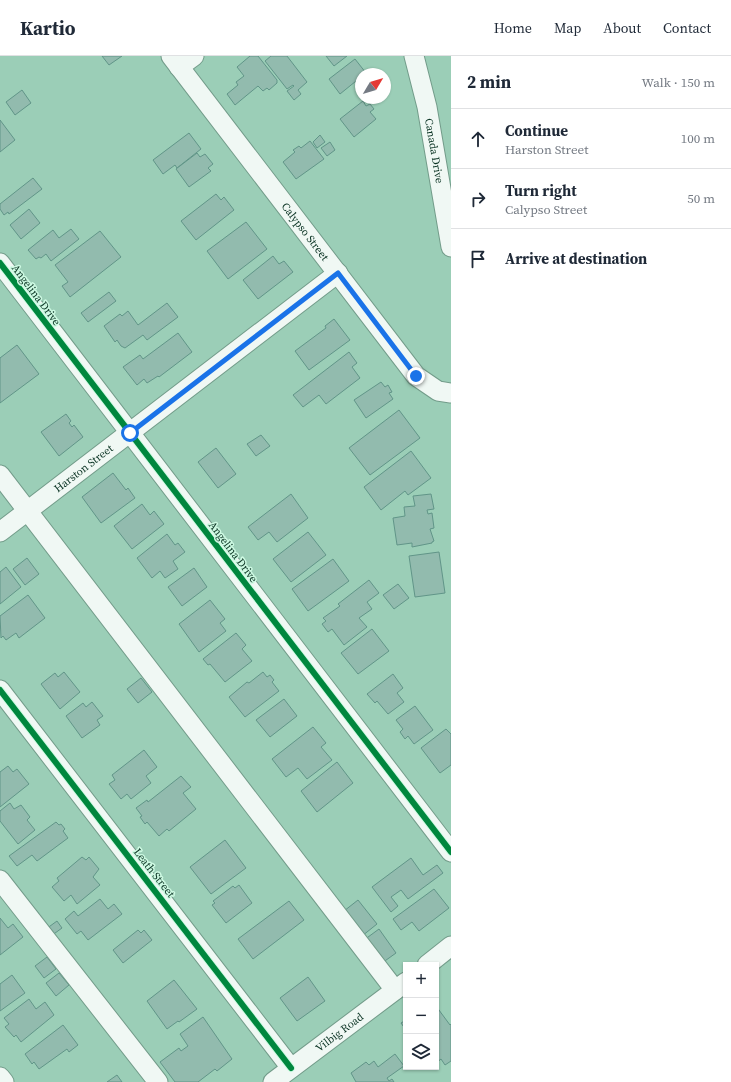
<!DOCTYPE html>
<html lang="en">
<head>
<meta charset="utf-8">
<style>
	:root { --surface:#fff; --page:#f6f6f7; --text:#1f2937; --muted:#747a83; --line:#e0e1e3 }
	body { margin:0; font-family:"Source Serif 4",serif; background:var(--page); color:var(--text) }
	.controls { position:absolute; right:12px; bottom:12px; display:grid; overflow:hidden; border-radius:0px; box-shadow:0 1px 3px #0004 }
	.controls button { width:36px; height:36px; display:grid; place-items:center; padding:0; border:0; border-bottom:1px solid var(--line); background:var(--surface); color:var(--text); font:20px sans-serif }
	.compass { position:absolute; left:355px; top:12px; width:36px; height:36px; border-radius:50%; background:var(--surface); box-shadow:0 1px 3px #0004; rotate:52deg }
	.stop { position:absolute; width:12px; height:12px; margin:-9px; border:3px solid #1a73e8; border-radius:50%; background:#fff }
	.stop.end { background:#1a73e8; border-color:#fff; box-shadow:0 1px 4px #0008 }
	.list { margin:0; padding:0; list-style:none }
	h2 { display:flex; justify-content:space-between; align-items:center; height:52px; margin:0; padding:0 16px; font-size:17px }
	h2 small { font-size:13px; font-weight:400; color:var(--muted) }
	.list li { display:grid; grid-template-columns:26px 1fr auto; gap:12px; align-items:center; box-sizing:border-box; height:60px; padding:0 16px; border-top:1px solid var(--line) }
	.list b { display:block; font-size:15px; white-space:nowrap }
	.list p { margin:0; font-size:13px; white-space:nowrap; color:var(--muted) }
	.list em { font-size:13px; font-style:normal; color:var(--muted) }
	.icon { flex:none; width:22px; height:22px; fill:none; stroke:currentColor; stroke-width:2; stroke-linecap:round; stroke-linejoin:round }
	.map { position:relative; flex:none; width:451px; height:1026px; overflow:hidden }
	header { display:flex; align-items:center; gap:24px; box-sizing:border-box; height:56px; padding:0 20px; background:var(--surface); border-bottom:1px solid var(--line) }
	header strong { font-size:19px }
	nav { display:flex; gap:22px; margin-inline-start:auto; font-size:14px }
	main { display:flex }
	aside { flex:1; background:var(--surface) }
	.map>svg:first-child { display:block }
</style>
</head>
<body>
<header>
<strong>Kartio</strong>
<nav><a>Home</a><a>Map</a><a>About</a><a>Contact</a></nav>
</header>
<main>
<div class="map">
<svg width="451" height="1026" viewBox="0 0 451 1026">
	<rect width="100%" height="100%" fill="#9bceb7"/>
	<g fill="#92bbae" stroke="#619588">
		<path d="M102,0H122L109,9Z"/>
		<path d="M250,0H258L277,24V27L269,34L267,32L263,35L258,30L235,49L227,38L238,29L236,26L244,20L237,11Z"/>
		<path d="M271,0H287L307,26L298,34L301,38L294,44L287,35L294,30L293,29L287,33L265,5Z"/>
		<path d="M326,0H347L334,10Z"/>
		<path d="M355,3L366,17L361,18V21L340,38L329,23Z"/>
		<path d="M22,34L31,47L15,59L6,46Z"/>
		<path d="M363,45L366,50L370,48L374,53L370,56L376,63L354,81L340,63Z"/>
		<path d="M0,64L15,84L0,96Z"/>
		<path d="M189,77L201,93L177,112L175,109L163,118L153,104Z"/>
		<path d="M320,79L325,86L317,92L313,86Z"/>
		<path d="M310,85L324,103L296,123L283,106L295,96L293,94L299,90L301,92Z"/>
		<path d="M330,86L335,94L327,100L321,92Z"/>
		<path d="M197,97L200,101L205,98L213,108L208,112L211,115L189,131L176,113Z"/>
		<path d="M33,122L42,133L9,158L8,156L4,159L0,153V148Z"/>
		<path d="M216,138L221,144L224,141L234,154L196,184L181,165Z"/>
		<path d="M29,153L40,167L21,183L10,169Z"/>
		<path d="M246,166L267,193L228,223L207,195Z"/>
		<path d="M71,173L79,183L51,205L46,198L41,202L39,201L36,203L28,194L53,174L59,182Z"/>
		<path d="M100,175L121,201L70,241L62,230L68,226L55,209Z"/>
		<path d="M273,200L279,208L284,205L293,216L258,243L243,224Z"/>
		<path d="M109,236L116,245L88,266L81,257Z"/>
		<path d="M167,247L178,261L147,284L143,279L125,292L121,290L117,284L115,286L104,270L120,258L122,260L128,255L138,269Z"/>
		<path d="M334,263L350,284L309,314L295,295L326,272L325,270Z"/>
		<path d="M178,277L192,296L159,321L158,320L147,327L144,323L137,329L123,311L140,299L143,303Z"/>
		<path d="M17,289L39,318L0,347V302Z"/>
		<path d="M349,296L357,307L352,311L360,322L326,348L319,339L303,351L293,339Z"/>
		<path d="M381,326L385,331L388,329L392,336L389,337L393,343L366,362L354,344Z"/>
		<path d="M399,354L420,382L370,419L349,392Z"/>
		<path d="M66,358L71,365L69,367L72,371L74,369L83,381L59,400L41,376Z"/>
		<path d="M261,379L270,390L256,400L247,388Z"/>
		<path d="M216,392L236,418L218,432L198,406Z"/>
		<path d="M411,395L431,422L408,439L405,435L381,454L364,431Z"/>
		<path d="M113,417L126,434L128,432L135,442L101,467L82,441Z"/>
		<path d="M291,438L308,462L277,486L269,476L258,484L248,471Z"/>
		<path d="M431,438L434,453L427,454L428,458L432,457L434,472L430,473L434,485L432,486V487L412,491V487L397,489L393,462L405,460L404,451L415,450L413,440Z"/>
		<path d="M142,448L150,459L154,455L164,468L132,493L114,470Z"/>
		<path d="M308,476L326,499L291,526L273,503Z"/>
		<path d="M167,478L175,489L178,487L185,496L173,505L178,513L165,522L160,515L152,522L137,502Z"/>
		<path d="M439,496L445,537L415,541L409,500Z"/>
		<path d="M27,502L39,518L25,529L13,513Z"/>
		<path d="M333,503L349,525L308,555L292,533Z"/>
		<path d="M6,511L21,531L0,548V516Z"/>
		<path d="M194,512L207,531L182,550L168,531Z"/>
		<path d="M369,524L379,537L367,546L372,553L359,562L367,571L344,589L332,573L328,576L322,568L326,565L323,562L340,550L338,548Z"/>
		<path d="M398,528L409,542L394,553L383,539Z"/>
		<path d="M28,539L45,562L19,582L16,577L6,584L3,580L1,582L0,560Z"/>
		<path d="M210,544L225,563L220,567L226,575L199,596L179,568Z"/>
		<path d="M372,573L389,595L358,618L341,597Z"/>
		<path d="M236,577L246,589L242,593L252,605L225,626L210,608L208,609L203,603Z"/>
		<path d="M64,616L80,636L60,653L41,628L55,617L58,621Z"/>
		<path d="M263,616L267,621L270,619L274,624L272,626L279,635L245,661L229,641L247,626L249,627Z"/>
		<path d="M393,618L403,632L397,637L404,646L388,658L377,645L375,647L367,638Z"/>
		<path d="M141,622L152,636L138,647L127,633Z"/>
		<path d="M284,643L297,660L270,681L256,664Z"/>
		<path d="M92,646L103,660L97,664L100,669L82,682L66,660L83,647L86,651Z"/>
		<path d="M415,650L433,674L414,688L408,680L405,683L400,676L403,673L396,664Z"/>
		<path d="M313,671L326,687L321,691L332,704L307,723L298,712L286,721L272,703Z"/>
		<path d="M446,673L451,678V709L440,717L421,692Z"/>
		<path d="M144,694L157,711L146,720L151,727L131,743L127,738L121,743L109,728L115,724L112,719Z"/>
		<path d="M337,706L353,727L317,756L301,735Z"/>
		<path d="M8,710L13,716L17,713L29,728L0,751V716Z"/>
		<path d="M181,720L191,731L183,737L196,753L169,775L167,773L159,780L147,766L145,768L140,761L142,760L136,752L147,744L148,746Z"/>
		<path d="M10,747L14,753L21,749L30,761L27,764L35,774L18,788L0,765V755Z"/>
		<path d="M56,766L59,769L61,768L65,773L63,775L68,782L37,805L32,799L17,810L9,800Z"/>
		<path d="M225,784L246,812L211,838L190,811Z"/>
		<path d="M82,801L86,804L89,801L99,813L93,821L100,829L77,848L71,839L64,845L52,831L59,825L57,822Z"/>
		<path d="M411,802L423,819L437,809L443,817L408,843L401,834L391,841L398,850L391,856L372,831Z"/>
		<path d="M239,829L252,847L226,867L212,849L215,847L213,845L233,830L235,832Z"/>
		<path d="M434,833L449,852L419,875L412,866L401,874L393,863Z"/>
		<path d="M100,843L108,853L114,848L122,858L88,884L81,875L77,878L65,863L74,855L78,860Z"/>
		<path d="M358,844L377,868L362,880L344,855Z"/>
		<path d="M289,845L304,864L253,903L238,883Z"/>
		<path d="M0,862L8,872L13,868L23,881L0,899Z"/>
		<path d="M57,865L62,872L51,880L46,873Z"/>
		<path d="M379,873L396,897L382,907L364,884Z"/>
		<path d="M138,874L141,877L144,874L152,884L123,907L113,894Z"/>
		<path d="M47,901L56,913L44,922L35,910Z"/>
		<path d="M59,917L69,929L56,940L46,927Z"/>
		<path d="M12,919L25,937L0,955V928Z"/>
		<path d="M308,921L325,945L297,965L280,942Z"/>
		<path d="M174,924L197,953L179,966L178,965L167,973L147,945Z"/>
		<path d="M29,943L36,953L45,946L54,959L21,986L16,979L14,981L5,971L9,968L4,962Z"/>
		<path d="M436,950L450,969L451,968V1005L445,1009L441,1003L436,1007Z"/>
		<path d="M203,961L232,1003L217,1015L215,1013L198,1026H175L160,1006L179,992L181,995L188,990L180,978Z"/>
		<path d="M406,964V974L401,967Z"/>
		<path d="M63,969L78,989L69,996L67,993L39,1013L34,1006L32,1008L25,998Z"/>
		<path d="M395,998L404,1010L387,1022L389,1025L392,1023L394,1026H356L351,1017L366,1006L369,1009L374,1005L378,1011Z"/>
		<path d="M117,1019L122,1026H107Z"/>
	</g>
	<g fill="none" stroke-linecap="round" stroke-linejoin="round">
		<g stroke="#739c8a" stroke-width="21">
			<g id="minor">
				<path id="s1" d="M171,0L416,320L438,335L451,337"/>
				<path id="s2" d="M414,0L427,51L451,191"/>
				<path d="M179,11L194,0"/>
				<path d="M0,207L451,796"/>
				<path d="M0,419L395,934"/>
				<path id="s3" d="M0,476L338,217"/>
				<path d="M0,634L291,1012"/>
				<path d="M0,824L158,1026"/>
				<path d="M427,909L451,890"/>
				<path d="M0,1021L4,1026"/>
				<path id="s4" d="M273,1026L406,926"/>
			</g>
		</g>
		<use href="#minor" stroke="#f0f8f4" stroke-width="19"/>
		<g stroke="#cefae3" stroke-width="8">
			<g id="cycleway">
				<path d="M0,207L451,796"/>
				<path d="M0,634L291,1012"/>
			</g>
		</g>
		<use href="#cycleway" stroke="#00873e" stroke-width="6"/>
	</g>
	<g fill="none" stroke-linecap="round" stroke-linejoin="round">
		<path stroke="#1a73e8" stroke-width="5" d="M130,377L338,217L416,320"/>
	</g>
	<g text-anchor="middle" dominant-baseline="central" stroke-width="3" stroke-linejoin="round" paint-order="stroke">
		<g font-size="11" fill="#0c3525" stroke="#cefae3">
			<text stroke="none"><textPath href="#s2" startOffset="97">Canada Drive</textPath></text>
			<text stroke="none"><textPath href="#s1" startOffset="221">Calypso Street</textPath></text>
			<text transform="translate(36 239) rotate(53)">Angelina Drive</text>
			<text stroke="none"><textPath href="#s3" startOffset="105">Harston Street</textPath></text>
			<text transform="translate(233 496) rotate(53)">Angelina Drive</text>
			<text transform="translate(154 817) rotate(52)">Leath Street</text>
			<text stroke="none"><textPath href="#s4" startOffset="83">Vilbig Road</textPath></text>
		</g>
	</g>
</svg>
<div class="controls">
<button>+</button>
<button>−</button>
<button><svg class="icon" aria-label="layers" viewBox="0 0 24 24"><path d="M12 4l9 5-9 5-9-5zM3 14l9 5 9-5"/></svg></button>
</div>
<svg class="compass" viewBox="-18 -18 36 36"><path d="M0-13l5 13h-10z" fill="#e53935"/><path d="M0 13l5-13h-10z" fill="#747a83"/></svg>
<div class="stop" style="left:130px;top:377px"></div>
<div class="stop end" style="left:416px;top:320px"></div>
</div>
<aside>
<h2>2 min<small>Walk · 150 m</small></h2>
<ul class="list">
<li><svg class="icon" aria-label="ahead" viewBox="0 0 24 24"><path d="M12 20V5M6 11l6-6 6 6"/></svg><div><b>Continue</b><p>Harston Street</p></div><em>100 m</em></li>
<li><svg class="icon" aria-label="right" viewBox="0 0 24 24"><path d="M7 20v-9h11M14 6l5 5-5 5"/></svg><div><b>Turn right</b><p>Calypso Street</p></div><em>50 m</em></li>
<li><svg class="icon" aria-label="arrive" viewBox="0 0 24 24"><path d="M6 21V4h12l-3 4 3 4H6"/></svg><div><b>Arrive at destination</b></div></li>
</ul>
</aside>
</main>
</body>
</html>
